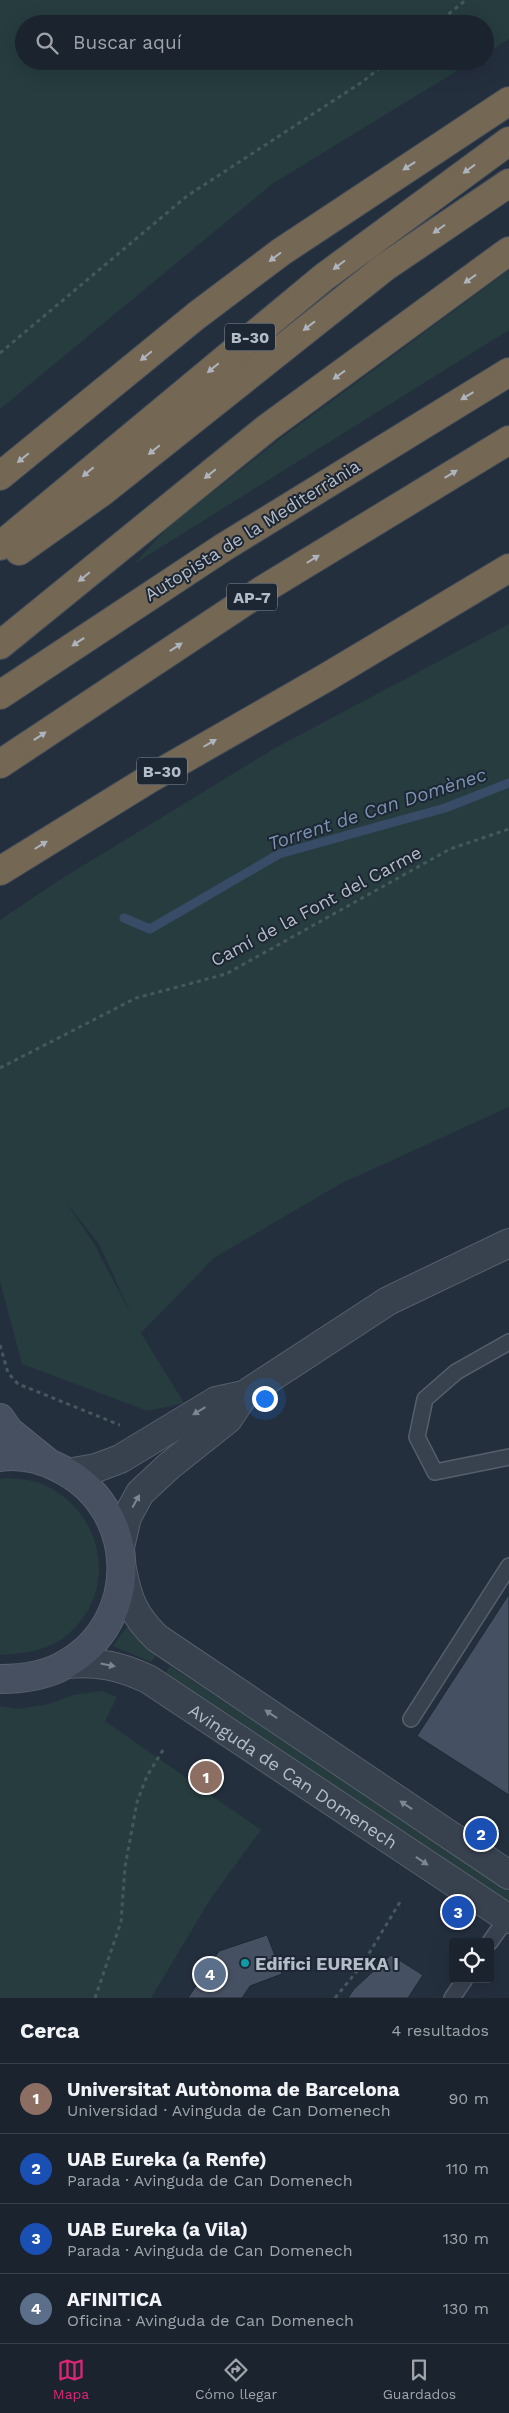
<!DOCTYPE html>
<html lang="es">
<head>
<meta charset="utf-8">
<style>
	:root { --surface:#1b232e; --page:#242b36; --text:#f1f3f6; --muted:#a0a4aa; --line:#39404a; --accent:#db2777 }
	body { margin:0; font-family:"Work Sans",sans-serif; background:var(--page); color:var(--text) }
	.controls { position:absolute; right:15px; bottom:15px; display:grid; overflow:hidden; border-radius:5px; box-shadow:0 5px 20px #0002 }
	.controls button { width:45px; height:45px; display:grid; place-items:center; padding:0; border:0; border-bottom:1px solid var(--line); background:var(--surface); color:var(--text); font:25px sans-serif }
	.you { position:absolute; left:264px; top:1398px; width:18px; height:18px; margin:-12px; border:4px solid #fff; border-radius:50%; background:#1a73e8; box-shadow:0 0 0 8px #1a73e833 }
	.badge { display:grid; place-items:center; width:32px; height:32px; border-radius:50%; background:var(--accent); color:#fff; font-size:16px; font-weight:700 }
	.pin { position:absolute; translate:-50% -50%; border:2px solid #fff; box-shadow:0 1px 5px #0006 }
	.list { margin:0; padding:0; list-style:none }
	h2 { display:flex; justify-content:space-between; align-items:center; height:65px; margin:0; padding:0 20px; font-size:21px }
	h2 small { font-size:16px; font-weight:400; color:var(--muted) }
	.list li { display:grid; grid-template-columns:32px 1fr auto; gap:15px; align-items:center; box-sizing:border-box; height:70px; padding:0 20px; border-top:1px solid var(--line) }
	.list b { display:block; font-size:19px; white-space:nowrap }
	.list p { margin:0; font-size:16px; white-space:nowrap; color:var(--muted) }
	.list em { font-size:16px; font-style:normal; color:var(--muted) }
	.icon { flex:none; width:28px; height:28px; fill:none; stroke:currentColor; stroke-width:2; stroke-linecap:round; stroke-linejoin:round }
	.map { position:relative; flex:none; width:509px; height:1998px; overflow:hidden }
	.search { position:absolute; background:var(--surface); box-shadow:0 5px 20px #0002; left:15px; right:15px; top:15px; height:55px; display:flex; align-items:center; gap:12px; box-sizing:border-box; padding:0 18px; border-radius:28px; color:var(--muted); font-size:19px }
	.sheet { height:345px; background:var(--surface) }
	nav { display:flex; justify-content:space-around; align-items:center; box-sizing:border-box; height:70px; border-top:1px solid var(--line); background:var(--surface); font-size:14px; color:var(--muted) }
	nav a { display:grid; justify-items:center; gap:2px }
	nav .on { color:var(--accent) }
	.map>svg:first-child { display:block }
</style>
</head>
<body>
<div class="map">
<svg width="509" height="1998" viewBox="0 0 509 1998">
	<rect width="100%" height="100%" fill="#242f3e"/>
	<g fill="#263c3f" fill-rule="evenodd">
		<path d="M0,0H509V39L485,54V24H24V61H473L272,184L0,409Z"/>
		<path d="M509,270V330L134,564L170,525L280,439Z"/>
		<path d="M509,624V1107L340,1184L214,1258L141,1333L184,1403L148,1411L22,1364L0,1281V920L58,881L275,748ZM65,1201L99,1244L132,1316L93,1242Z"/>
		<path d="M6,1478C17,1479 30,1479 40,1483C106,1510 121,1596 62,1639C43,1652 22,1653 0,1655V1479Z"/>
		<path d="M128,1625L156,1655L151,1662L113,1646Z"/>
		<path d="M170,1666L509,1890V1902L165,1674Z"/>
		<path d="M102,1691L117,1697L105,1721L261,1830L211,1898L151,1998H0V1706L18,1709L49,1704L73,1695Z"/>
	</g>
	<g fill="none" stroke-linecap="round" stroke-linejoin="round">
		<path stroke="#394c67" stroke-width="9" d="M124,918L150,929L279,854L445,808L509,783"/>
	</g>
	<g fill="#455162" stroke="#1f2835">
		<path d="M509,1594V1795L417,1736Z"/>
		<path d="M267,1935L282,1974L250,1986L242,1998H188L219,1951Z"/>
		<path d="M391,1955L423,1975L408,1998H348L354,1989Z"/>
	</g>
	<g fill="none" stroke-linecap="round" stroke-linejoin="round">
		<g stroke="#565f6c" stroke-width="18">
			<g id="lane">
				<path d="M509,1342L456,1372L425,1399L417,1437L435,1472L509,1457"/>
				<path d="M411,1719L509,1566"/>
				<path d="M490,1942L507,1918"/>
				<path d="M452,1998L465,1979"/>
			</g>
		</g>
		<g stroke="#565f6c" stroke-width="30">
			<g id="street">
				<path d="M68,1473L96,1468L120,1459L216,1401L244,1395L388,1301L509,1243"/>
				<path d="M120,1547L127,1517L140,1493L169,1466L228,1419L244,1395"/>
				<path d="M122,1569C128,1600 134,1616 157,1638L509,1875"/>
				<path id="s1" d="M66,1664C97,1661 120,1666 148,1679L509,1919"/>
			</g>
		</g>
		<g stroke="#565f6c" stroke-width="30">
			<g id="secondary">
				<path d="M0,1418L9,1431L46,1461"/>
				<path d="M0,1457C20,1454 41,1459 59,1468C139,1507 143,1620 66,1664C46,1676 23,1679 0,1679"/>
			</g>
		</g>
		<g stroke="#434c59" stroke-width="30">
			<g id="highway">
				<path d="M0,476L196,316L281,252L509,101"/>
				<path d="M0,546L324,277L509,141"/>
				<path d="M19,551L102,492L385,267L509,183"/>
				<path d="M0,645L267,428L509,251"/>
				<path d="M0,695L224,547L509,372"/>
				<path d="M0,764L264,589L509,440"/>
				<path d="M0,871L149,779L327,677L509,568"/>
			</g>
		</g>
		<g stroke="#44595c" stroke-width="3" stroke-dasharray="4 4" stroke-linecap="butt">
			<path d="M436,24L466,0"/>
			<path d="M0,353L187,196L362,82L389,61"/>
			<path d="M0,1068L136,998L226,974L450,849L509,829"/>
			<path d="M0,1345L8,1373L18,1384L120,1425"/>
			<path d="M95,1998L121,1922L125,1867L137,1802L147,1776L163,1750"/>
			<path d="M335,1998L362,1965L400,1902"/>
		</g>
		<use href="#lane" stroke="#38414e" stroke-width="15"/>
		<use href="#street" stroke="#38414e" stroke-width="28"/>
		<use href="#secondary" stroke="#465061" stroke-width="28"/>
		<use href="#highway" stroke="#746855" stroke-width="28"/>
	</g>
	<defs><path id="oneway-solid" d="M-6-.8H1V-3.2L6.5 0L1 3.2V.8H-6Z" transform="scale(1.25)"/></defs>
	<g fill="#aeb4bd">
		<use href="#oneway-solid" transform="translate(409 166) rotate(147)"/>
		<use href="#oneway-solid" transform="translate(469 169) rotate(144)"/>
		<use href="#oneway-solid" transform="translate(439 229) rotate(145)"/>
		<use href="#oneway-solid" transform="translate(275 257) rotate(143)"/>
		<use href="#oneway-solid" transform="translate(339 265) rotate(143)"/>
		<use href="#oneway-solid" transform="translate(470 279) rotate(144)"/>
		<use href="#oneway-solid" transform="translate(309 326) rotate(142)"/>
		<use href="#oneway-solid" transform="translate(146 356) rotate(141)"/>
		<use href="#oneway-solid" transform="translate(213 368) rotate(140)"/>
		<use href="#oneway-solid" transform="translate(339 375) rotate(144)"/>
		<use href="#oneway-solid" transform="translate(467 396) rotate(149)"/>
		<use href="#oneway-solid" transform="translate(154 450) rotate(141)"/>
		<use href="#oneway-solid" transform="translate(23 458) rotate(141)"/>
		<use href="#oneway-solid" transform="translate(88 472) rotate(140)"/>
		<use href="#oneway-solid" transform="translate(210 474) rotate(141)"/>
		<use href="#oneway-solid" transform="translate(451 474) rotate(-31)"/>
		<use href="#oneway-solid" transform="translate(313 559) rotate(-32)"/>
		<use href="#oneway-solid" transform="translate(84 577) rotate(141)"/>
		<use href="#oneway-solid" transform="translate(78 642) rotate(146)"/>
		<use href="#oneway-solid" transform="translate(176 647) rotate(-33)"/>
		<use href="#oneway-solid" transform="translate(40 736) rotate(-34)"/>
		<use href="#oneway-solid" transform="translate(210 743) rotate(-30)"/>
		<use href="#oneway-solid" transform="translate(41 845) rotate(-32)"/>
	</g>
	<g fill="#7c8592">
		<use href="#oneway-solid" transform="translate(199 1411) rotate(149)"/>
		<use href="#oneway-solid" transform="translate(136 1501) rotate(-61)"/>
		<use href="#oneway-solid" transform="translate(108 1665) rotate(11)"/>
		<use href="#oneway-solid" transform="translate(271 1714) rotate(-146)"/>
		<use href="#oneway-solid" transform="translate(406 1805) rotate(-146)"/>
		<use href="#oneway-solid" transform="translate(422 1861) rotate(34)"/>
	</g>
	<circle fill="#0f9aa8" stroke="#1d2633" stroke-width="2" cx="245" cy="1963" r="5"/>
	<g text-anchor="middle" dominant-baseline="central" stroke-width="4" stroke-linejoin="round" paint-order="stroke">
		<g fill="#1d2633" stroke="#878f9c" stroke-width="1">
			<rect x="225" y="323.5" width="50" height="27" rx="4"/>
			<rect x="227" y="583.5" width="50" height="27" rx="4"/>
			<rect x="137" y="757.5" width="50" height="27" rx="4"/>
		</g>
		<g font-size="16" font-weight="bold" fill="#b4bcc9">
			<text x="250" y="337">B-30</text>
			<text x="252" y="597">AP-7</text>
			<text x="162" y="771">B-30</text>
		</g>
		<g font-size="18" fill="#b4bcc9" stroke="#1d2633">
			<text transform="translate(252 530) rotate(-32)">Autopista de la Mediterrània</text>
			<text transform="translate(316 906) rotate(-28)">Camí de la Font del Carme</text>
			<text stroke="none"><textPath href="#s1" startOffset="259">Avinguda de Can Domenech</textPath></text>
		</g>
		<g font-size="18" font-weight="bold" fill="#b4bcc9" stroke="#1d2633" text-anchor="start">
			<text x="255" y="1963">Edifici EUREKA I</text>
		</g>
		<g font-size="19" font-style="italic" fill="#7c92b1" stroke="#1d2633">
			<text transform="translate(377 809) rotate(-18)">Torrent de Can Domènec</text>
		</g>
	</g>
</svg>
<div class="controls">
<button><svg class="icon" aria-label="locate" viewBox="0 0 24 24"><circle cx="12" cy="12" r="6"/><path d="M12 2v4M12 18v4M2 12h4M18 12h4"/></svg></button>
</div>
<div class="you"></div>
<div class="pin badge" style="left:206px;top:1777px;background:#8d6e63">1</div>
<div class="pin badge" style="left:481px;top:1834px;background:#1a4fb4">2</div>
<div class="pin badge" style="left:458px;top:1912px;background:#1a4fb4">3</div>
<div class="pin badge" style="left:210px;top:1974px;background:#5c6f8a">4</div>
<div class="search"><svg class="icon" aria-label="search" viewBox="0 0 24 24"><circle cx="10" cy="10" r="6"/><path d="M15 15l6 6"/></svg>Buscar aquí</div>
</div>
<section class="sheet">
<h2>Cerca<small>4 resultados</small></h2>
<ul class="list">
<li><span class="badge" style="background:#8d6e63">1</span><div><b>Universitat Autònoma de Barcelona</b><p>Universidad · Avinguda de Can Domenech</p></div><em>90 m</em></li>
<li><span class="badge" style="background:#1a4fb4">2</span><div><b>UAB Eureka (a Renfe)</b><p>Parada · Avinguda de Can Domenech</p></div><em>110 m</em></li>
<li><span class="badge" style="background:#1a4fb4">3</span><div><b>UAB Eureka (a Vila)</b><p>Parada · Avinguda de Can Domenech</p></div><em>130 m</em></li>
<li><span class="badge" style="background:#5c6f8a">4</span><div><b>AFINITICA</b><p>Oficina · Avinguda de Can Domenech</p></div><em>130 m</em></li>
</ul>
</section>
<nav>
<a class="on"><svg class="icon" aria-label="map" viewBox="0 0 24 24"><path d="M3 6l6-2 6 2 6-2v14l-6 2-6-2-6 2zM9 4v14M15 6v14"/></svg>Mapa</a>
<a><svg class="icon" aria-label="directions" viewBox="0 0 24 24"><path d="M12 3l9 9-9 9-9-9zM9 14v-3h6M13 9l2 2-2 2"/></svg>Cómo llegar</a>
<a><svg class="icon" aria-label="saved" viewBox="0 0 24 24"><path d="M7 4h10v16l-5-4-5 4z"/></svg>Guardados</a>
</nav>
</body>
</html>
